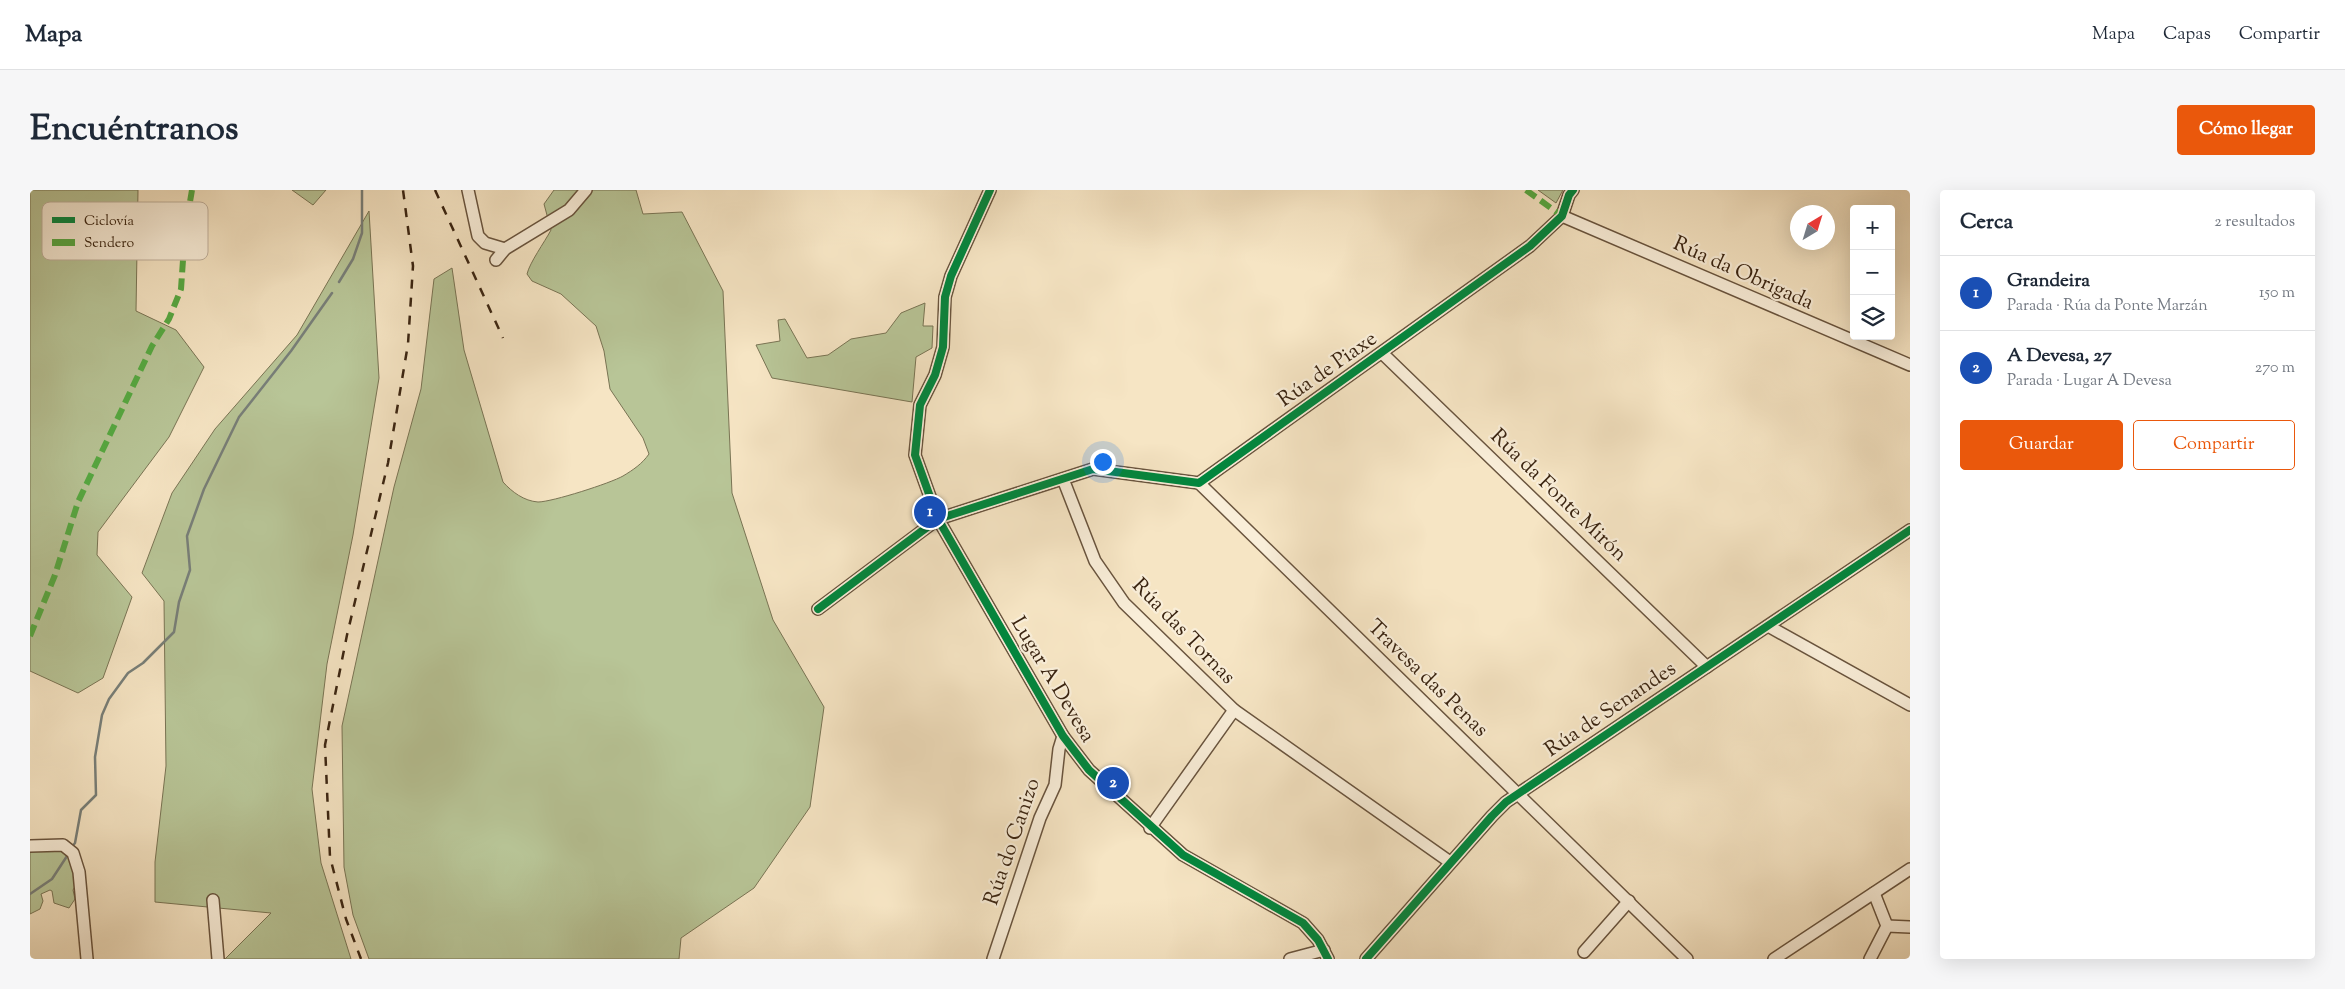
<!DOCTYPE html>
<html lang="es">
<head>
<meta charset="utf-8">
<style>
	:root { --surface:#fff; --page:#f6f6f7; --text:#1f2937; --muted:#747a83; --line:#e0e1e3; --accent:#ea580c }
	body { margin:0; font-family:"Sorts Mill Goudy",serif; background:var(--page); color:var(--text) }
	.controls { position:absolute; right:15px; top:15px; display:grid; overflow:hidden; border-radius:5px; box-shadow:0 5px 20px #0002 }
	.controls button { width:45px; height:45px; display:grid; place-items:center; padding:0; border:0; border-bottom:1px solid var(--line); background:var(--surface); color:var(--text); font:25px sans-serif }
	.compass { position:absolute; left:1760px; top:15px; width:45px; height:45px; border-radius:50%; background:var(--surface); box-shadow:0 5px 20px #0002; rotate:38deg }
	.you { position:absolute; left:1072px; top:271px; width:18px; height:18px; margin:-12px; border:4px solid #fff; border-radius:50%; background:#1a73e8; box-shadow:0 0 0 8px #1a73e833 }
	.badge { display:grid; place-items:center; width:32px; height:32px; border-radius:50%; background:var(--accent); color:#fff; font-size:16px; font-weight:700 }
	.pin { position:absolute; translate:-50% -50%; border:2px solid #fff; box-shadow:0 1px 5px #0006 }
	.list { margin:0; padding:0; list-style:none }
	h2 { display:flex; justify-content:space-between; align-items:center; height:65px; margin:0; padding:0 20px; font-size:21px }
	h2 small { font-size:16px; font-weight:400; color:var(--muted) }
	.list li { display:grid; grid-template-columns:32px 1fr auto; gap:15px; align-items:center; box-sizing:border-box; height:75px; padding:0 20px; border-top:1px solid var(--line) }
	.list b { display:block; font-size:19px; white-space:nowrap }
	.list p { margin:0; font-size:16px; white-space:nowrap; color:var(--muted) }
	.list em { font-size:16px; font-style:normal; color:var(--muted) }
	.actions { display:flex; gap:10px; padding:15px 20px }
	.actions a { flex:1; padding:11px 0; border:1px solid var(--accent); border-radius:5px; text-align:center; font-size:18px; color:var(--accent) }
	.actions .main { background:var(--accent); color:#fff }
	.icon { flex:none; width:28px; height:28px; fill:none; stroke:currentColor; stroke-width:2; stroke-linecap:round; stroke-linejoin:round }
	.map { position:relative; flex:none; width:1880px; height:769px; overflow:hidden; border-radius:5px }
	header { display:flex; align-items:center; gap:30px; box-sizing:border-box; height:70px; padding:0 25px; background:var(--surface); border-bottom:1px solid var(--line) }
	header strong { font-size:24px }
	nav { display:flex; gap:28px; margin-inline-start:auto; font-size:18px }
	.intro { display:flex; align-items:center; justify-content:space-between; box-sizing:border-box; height:120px; padding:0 30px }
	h1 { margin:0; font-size:35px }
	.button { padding:12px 22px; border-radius:5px; background:var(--accent); color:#fff; font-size:18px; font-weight:700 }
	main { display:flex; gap:30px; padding:0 30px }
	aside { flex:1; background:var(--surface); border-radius:5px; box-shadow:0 5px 20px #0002 }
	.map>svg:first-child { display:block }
</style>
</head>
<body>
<header>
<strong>Mapa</strong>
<nav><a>Mapa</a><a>Capas</a><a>Compartir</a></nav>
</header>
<div class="intro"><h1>Encuéntranos</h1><a class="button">Cómo llegar</a></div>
<main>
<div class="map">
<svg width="1880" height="769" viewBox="0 0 1880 769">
	<rect width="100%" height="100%" fill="#f6e5c4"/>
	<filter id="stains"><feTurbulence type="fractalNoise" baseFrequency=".004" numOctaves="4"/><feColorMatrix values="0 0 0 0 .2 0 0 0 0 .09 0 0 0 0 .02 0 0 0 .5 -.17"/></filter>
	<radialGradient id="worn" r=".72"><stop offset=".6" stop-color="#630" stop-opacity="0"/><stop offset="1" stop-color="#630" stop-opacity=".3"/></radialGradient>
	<g fill="#b8c597" stroke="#797454">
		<path d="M0,0H108L106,121L146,140L174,177L139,247L68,342L67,365L102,407L73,488L48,503L0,481Z"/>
		<path d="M262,0H296L283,15Z"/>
		<path d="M524,0H606L613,24L652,22L693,101L702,303L743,430L794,517L780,617L724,698L651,748L649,769H339L323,725L314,677L312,536L364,297L391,199L404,89L422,78L434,160L473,292C482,302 494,311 508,312C522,312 581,293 593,286C603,280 612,274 619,264L613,248L580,199L574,161L566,136L531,104L502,91L497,84C500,72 514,53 521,40L514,14Z"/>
		<path d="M1508,0H1533L1526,13Z"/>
		<path d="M339,21L349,188L323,345L297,474L282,599L291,673L321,769H195L241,723L125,712V672L136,576L134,411L112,383L142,303L185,239L267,145Z"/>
		<path d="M895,113L893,136H903L902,158L886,167L882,212L742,188L726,155L750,151L748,130L755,129L777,168L798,165L821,149L856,143L871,123Z"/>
		<path d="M0,657H21L42,664L47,693L43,700L45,709L39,718L24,713L22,701L20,700L11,704L13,711L10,719L0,724Z"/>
	</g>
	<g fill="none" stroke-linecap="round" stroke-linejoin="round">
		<g stroke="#787f79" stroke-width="2.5">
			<path d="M309,92L323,69L332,43V0"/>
			<path d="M41,658L45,653L51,620L66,605L65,567L72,525L79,509L98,483L113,473L144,442L149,412L160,380L157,346L174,299L209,227L261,161L302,103"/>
			<path d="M0,704L22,689L39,663"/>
		</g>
		<g stroke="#69543e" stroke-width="14">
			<g id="minor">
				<path d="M438,0L448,46L455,53L475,59"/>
				<path d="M960,0L921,86L915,107L913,157L905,185L890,215L885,265L908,329L1033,546L1059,580L1153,665L1273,733L1288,750L1298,769"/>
				<path d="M1532,26L1880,175"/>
				<path d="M466,70L475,59L539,20L556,0"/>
				<path d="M1352,163L1677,477"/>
				<path d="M1033,289L1065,371L1094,413L1204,520L1420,672"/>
				<path d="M1169,293L1657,769"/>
				<path d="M788,419L908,329L1063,279L1169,293L1500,56L1532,26L1539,5L1543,0"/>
				<path d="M1738,436L1880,515"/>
				<path d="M1120,638L1204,520"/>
				<path d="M0,656L33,655L43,663L49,682L57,769"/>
				<path d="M183,710L188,769"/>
				<path d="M1857,736L1880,737"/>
				<path d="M1554,762L1599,711"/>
				<path d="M963,769L1010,628L1025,595L1029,559L1033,546"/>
				<path d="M1260,769L1294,760"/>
				<path d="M1336,769L1462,626L1476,612L1880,340"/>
				<path d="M1744,769L1880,679"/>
				<path d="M1840,769L1857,736L1844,703"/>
			</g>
		</g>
		<use href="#minor" stroke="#f9eed9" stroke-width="11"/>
		<g stroke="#3a2411" stroke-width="2.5" stroke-dasharray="9 9" stroke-linecap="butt">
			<path d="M405,0L473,148"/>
			<path d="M331,769L316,729L300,667L295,555L317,445L358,273L378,154L383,76L373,0"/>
		</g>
		<g stroke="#55aa42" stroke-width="6" stroke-dasharray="12 6" stroke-linecap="butt">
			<path d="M1496,0L1532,26"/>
			<path d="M0,446L25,385L48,312L122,156L139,129L151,99L155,41L162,0"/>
		</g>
		<g stroke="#f9eed9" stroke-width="11">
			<g id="cycleway">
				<path d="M960,0L921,86L915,107L913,157L905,185L890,215L885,265L908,329L1033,546L1059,580L1153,665L1273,733L1288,750L1298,769"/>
				<path d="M788,419L908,329L1063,279L1169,293L1500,56L1532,26L1539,5L1543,0"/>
				<path d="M1336,769L1462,626L1476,612L1880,340"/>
			</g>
		</g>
		<use href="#cycleway" stroke="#00873e" stroke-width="8"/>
	</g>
	<g text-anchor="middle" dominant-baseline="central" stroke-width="4.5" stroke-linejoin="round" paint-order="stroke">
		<g font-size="21" fill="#3a2411" stroke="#f9eed9">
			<text transform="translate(1713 84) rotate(24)">Rúa da Obrigada</text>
			<text transform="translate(1298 180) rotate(-35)">Rúa de Piaxe</text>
			<text transform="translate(1528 306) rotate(44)">Rúa da Fonte Mirón</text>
			<text transform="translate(1153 442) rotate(46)">Rúa das Tornas</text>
			<text transform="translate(1397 489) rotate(44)">Travesa das Penas</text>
			<text transform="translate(1022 490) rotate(59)">Lugar A Devesa</text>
			<text transform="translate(1581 520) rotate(-34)">Rúa de Senandes</text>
			<text transform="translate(983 652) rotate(-71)">Rúa do Canizo</text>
		</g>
	</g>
	<rect x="12" y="12" width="166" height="58" rx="8" fill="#f9eed9" stroke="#c0b19d" stroke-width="1"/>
	<rect x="22" y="27" width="23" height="6" fill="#00873e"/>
	<rect x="22" y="49" width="23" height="7" fill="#55aa42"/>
	<g font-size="14" fill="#3a2411">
		<text x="54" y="35">Ciclovía</text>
		<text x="54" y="57">Sendero</text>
	</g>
	<rect width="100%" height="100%" filter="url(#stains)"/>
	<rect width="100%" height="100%" fill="url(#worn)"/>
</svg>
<div class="controls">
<button>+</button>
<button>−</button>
<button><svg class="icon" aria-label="layers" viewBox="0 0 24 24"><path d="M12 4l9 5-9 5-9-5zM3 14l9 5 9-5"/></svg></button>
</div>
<svg class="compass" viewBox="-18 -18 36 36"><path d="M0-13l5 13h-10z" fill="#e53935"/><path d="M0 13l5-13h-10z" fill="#747a83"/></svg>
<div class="you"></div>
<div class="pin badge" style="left:900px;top:322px;background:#1a4fb4">1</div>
<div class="pin badge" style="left:1083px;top:593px;background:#1a4fb4">2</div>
</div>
<aside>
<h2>Cerca<small>2 resultados</small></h2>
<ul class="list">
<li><span class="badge" style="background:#1a4fb4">1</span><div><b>Grandeira</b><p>Parada · Rúa da Ponte Marzán</p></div><em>150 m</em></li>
<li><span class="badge" style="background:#1a4fb4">2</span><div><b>A Devesa, 27</b><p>Parada · Lugar A Devesa</p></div><em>270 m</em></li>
</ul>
<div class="actions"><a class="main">Guardar</a><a>Compartir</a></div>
</aside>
</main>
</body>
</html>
